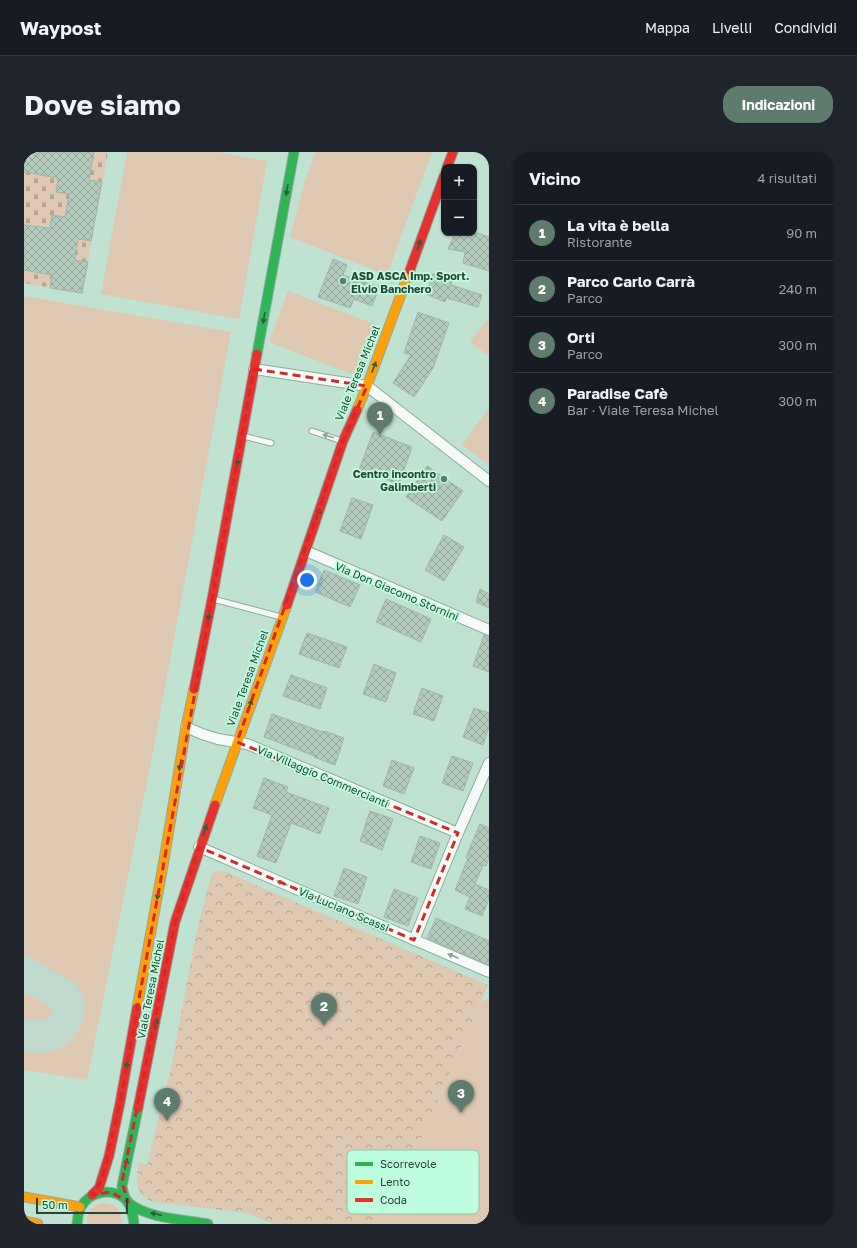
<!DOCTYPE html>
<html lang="it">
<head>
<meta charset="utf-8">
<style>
	:root { --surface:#171b24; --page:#20242c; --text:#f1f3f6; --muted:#9ea1a6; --line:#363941; --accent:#5e7b6d }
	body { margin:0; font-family:"Golos Text",sans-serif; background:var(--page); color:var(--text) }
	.controls { position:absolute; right:12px; top:12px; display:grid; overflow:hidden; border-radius:8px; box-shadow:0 1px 3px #0004 }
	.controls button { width:36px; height:36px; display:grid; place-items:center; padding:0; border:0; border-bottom:1px solid var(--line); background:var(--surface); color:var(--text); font:20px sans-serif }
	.scale { position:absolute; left:12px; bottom:10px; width:92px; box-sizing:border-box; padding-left:4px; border:2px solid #294337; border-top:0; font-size:11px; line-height:14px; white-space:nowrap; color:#294337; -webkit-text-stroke:3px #befede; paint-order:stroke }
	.you { position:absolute; left:283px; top:428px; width:14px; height:14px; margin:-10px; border:3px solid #fff; border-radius:50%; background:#1a73e8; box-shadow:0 0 0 6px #1a73e833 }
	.badge { display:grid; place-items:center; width:26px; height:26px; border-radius:50%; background:var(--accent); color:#fff; font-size:13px; font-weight:700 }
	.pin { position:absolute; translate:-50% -33px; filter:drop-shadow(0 1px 2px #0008) }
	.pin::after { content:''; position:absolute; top:21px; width:14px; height:12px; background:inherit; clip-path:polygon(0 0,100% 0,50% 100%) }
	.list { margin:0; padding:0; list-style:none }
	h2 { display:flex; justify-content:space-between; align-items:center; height:52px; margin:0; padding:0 16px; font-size:17px }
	h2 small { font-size:13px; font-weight:400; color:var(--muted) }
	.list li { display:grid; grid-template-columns:26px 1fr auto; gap:12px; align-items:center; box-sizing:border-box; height:56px; padding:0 16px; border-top:1px solid var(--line) }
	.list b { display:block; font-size:15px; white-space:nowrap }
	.list p { margin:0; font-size:13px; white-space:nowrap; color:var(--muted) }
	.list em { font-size:13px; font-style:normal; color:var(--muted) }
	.map { position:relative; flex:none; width:465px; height:1072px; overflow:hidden; border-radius:16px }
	header { display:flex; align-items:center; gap:24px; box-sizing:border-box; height:56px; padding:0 20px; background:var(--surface); border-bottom:1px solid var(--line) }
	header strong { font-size:19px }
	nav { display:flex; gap:22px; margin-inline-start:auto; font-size:14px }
	.intro { display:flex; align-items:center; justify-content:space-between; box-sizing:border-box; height:96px; padding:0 24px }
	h1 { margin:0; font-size:28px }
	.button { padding:10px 18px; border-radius:16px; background:var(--accent); color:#fff; font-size:14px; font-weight:700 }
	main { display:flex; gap:24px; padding:0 24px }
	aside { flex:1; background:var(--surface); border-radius:16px; box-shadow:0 1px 3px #0004 }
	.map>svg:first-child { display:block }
</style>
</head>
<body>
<header>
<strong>Waypost</strong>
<nav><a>Mappa</a><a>Livelli</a><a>Condividi</a></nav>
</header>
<div class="intro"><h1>Dove siamo</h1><a class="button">Indicazioni</a></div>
<main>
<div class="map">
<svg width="465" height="1072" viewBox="0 0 465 1072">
	<defs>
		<pattern id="forest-crowns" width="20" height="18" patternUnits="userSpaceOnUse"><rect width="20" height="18" fill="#dfc9b2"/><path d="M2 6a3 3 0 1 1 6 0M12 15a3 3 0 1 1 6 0" fill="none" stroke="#b5a592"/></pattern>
		<pattern id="cemetery-stones" width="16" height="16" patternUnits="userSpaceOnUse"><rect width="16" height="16" fill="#dfc9b2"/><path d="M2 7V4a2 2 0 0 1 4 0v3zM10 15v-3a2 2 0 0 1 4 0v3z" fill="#b5a592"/></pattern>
		<pattern id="building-cross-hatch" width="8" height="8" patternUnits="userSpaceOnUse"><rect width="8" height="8" fill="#b3cbbc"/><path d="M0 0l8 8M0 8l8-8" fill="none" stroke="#92a69a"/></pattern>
	</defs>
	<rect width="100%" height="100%" fill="#bfe2d1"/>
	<g fill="#dfc9b2">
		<path d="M103,0H193L243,9L215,167L77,142Z"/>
		<path d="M291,0H408L363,123L266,85L280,32Z"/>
		<path d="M264,139L350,172L330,223L245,190Z"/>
		<path d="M0,144L207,180L128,605L63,928L0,918Z"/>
		<path d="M465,165V204L446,190Z"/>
		<path d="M465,256V313L438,293Z"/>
		<path d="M465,846V1072H360L457,850Z"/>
		<path d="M77,1051C91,1050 99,1059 98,1072H63C62,1061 67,1054 77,1051Z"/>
	</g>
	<path fill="url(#forest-crowns)" d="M197,718L464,833L360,1072H249L222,1061L130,1050C110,1044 112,1028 115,1010L123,1013L147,916L172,782L185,732L189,721Z"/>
	<path fill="url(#cemetery-stones)" d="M0,0H84L58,141L0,131Z"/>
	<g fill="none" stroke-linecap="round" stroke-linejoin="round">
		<path stroke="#c1d8cc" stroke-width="33" d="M0,821L40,844C51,857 40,878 25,883C17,886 8,885 0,883"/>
	</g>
	<g fill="url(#building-cross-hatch)" stroke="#9fb7a7">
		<path d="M0,0H70L65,28L78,30L67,89L54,87L51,108L64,110L58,141L26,136L28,123L0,118V73L26,76L28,63L41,65L45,42L32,40L34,26L0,20Z"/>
		<path d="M431,81H454L465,85V119L439,111L441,100L424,97Z"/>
		<path d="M309,107L323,113L319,123L355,135L348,154L330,147L326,156L294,145Z"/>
		<path d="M409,122L428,129L427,133L458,143L454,155L422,146L421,150L402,142Z"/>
		<path d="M394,160L425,171L409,216L390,245L369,231L387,203L380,201Z"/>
		<path d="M349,280L388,295L375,332L335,318Z"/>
		<path d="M403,314L439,339L418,369L382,345Z"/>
		<path d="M328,346L349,353L337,387L316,379Z"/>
		<path d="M420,383L440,395L420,429L401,418Z"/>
		<path d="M300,418L336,433L326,455L291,440Z"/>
		<path d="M456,437L465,442V456L452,450Z"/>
		<path d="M362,447L407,467L397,490L352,470Z"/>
		<path d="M283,481L323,495L315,516L275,502Z"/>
		<path d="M460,483L465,484V520L449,514Z"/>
		<path d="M350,512L372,521L362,550L339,542Z"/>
		<path d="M267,523L303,536L296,557L259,544Z"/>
		<path d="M398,536L419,544L410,569L389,562Z"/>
		<path d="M450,556L465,561V575L459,593L439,585Z"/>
		<path d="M248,562L299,580L300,579L320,586L311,613L290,605L291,604L240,585Z"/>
		<path d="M428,604L449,611L439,639L418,631Z"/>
		<path d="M368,608L390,616L380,642L359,634Z"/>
		<path d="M240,626L264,635L262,640L305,656L296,682L267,671L252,711L233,704L248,663L229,656Z"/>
		<path d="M346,659L369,667L358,698L336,689Z"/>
		<path d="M456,672L465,676V706L462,714L459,713L451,732L465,738V747L458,764L441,757L446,745L431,738L444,706L442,705Z"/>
		<path d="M396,684L416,691L407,717L387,710Z"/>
		<path d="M320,716L343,725L334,752L310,744Z"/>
		<path d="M370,737L394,746L384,774L360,765Z"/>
		<path d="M412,766L465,789V813L403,786Z"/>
	</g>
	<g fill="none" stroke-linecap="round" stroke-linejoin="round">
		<g stroke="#90ab9e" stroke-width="7">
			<g id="lane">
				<path d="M288,279L318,289"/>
				<path d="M219,284L247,291"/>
				<path d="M189,447L257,465"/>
			</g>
		</g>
		<g stroke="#90ab9e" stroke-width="12">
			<g id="street">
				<path d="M230,217L343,234L465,329"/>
				<path d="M282,399L465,478"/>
				<path d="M162,575L178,582L194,587L223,592L434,681"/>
				<path d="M175,695L465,820"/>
				<path d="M390,788L434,681L465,611"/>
			</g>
		</g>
		<g stroke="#90ab9e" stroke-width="11">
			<g id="fast">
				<path d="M233,202L270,0"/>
				<path d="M114,956L98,1034C99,1040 100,1047 105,1051C122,1066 162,1068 184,1072"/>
				<path d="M53,1072C54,1067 54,1061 56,1057C64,1039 89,1034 103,1049C108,1056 109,1063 110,1072"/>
			</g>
		</g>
		<g stroke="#90ab9e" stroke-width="11">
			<g id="slow">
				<path d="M333,258L343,234L386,118"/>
				<path d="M191,653L263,453"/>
				<path d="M113,856L140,708L162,575L170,537"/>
				<path d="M0,1045L56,1055"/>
				<path d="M0,1069L14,1072"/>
			</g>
		</g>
		<g stroke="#90ab9e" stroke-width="11">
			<g id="jam">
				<path d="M423,15L429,0"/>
				<path d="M386,118L420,24"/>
				<path d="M263,453L319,289L333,258"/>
				<path d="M170,537L188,447L233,202"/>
				<path d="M114,956L151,770L191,653"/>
				<path d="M68,1043L75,1036L85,1004L96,951L113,856"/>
			</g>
		</g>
		<use href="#lane" stroke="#f5fbf8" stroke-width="5"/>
		<use href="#street" stroke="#f5fbf8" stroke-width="10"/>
		<use href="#fast" stroke="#30b455" stroke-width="9"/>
		<use href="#slow" stroke="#ff9f0a" stroke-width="9"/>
		<use href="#jam" stroke="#e5322d" stroke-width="9"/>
	</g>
	<defs><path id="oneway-solid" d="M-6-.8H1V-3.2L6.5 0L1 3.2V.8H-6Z"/></defs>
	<g fill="#2b5f3e">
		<use href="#oneway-solid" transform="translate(263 38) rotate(100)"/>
		<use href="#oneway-solid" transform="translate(395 93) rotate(-70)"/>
		<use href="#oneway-solid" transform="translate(240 166) rotate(100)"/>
		<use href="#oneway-solid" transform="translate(350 215) rotate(-70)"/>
		<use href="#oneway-solid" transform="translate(214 308) rotate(100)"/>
		<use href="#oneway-solid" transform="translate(294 362) rotate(-71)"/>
		<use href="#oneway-solid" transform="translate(185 463) rotate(101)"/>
		<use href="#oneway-solid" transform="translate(226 553) rotate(-70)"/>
		<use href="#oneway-solid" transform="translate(156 613) rotate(100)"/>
		<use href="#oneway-solid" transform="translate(181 678) rotate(-70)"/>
		<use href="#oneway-solid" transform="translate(134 742) rotate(100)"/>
		<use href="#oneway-solid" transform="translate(132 872) rotate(-79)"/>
		<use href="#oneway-solid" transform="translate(103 911) rotate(100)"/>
		<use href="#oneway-solid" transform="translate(102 1012) rotate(-78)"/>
		<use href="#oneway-solid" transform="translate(132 1062) rotate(-167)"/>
	</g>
	<g fill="#8f9f98">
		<use href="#oneway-solid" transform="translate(304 284) rotate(-162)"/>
		<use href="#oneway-solid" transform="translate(258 731) rotate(-157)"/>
		<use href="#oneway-solid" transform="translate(429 804) rotate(-157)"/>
	</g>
	<path fill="none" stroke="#d62828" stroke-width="3" stroke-dasharray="8 5" stroke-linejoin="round" d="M230,217L343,234L319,289L213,590L434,681L390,788L175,695L151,770L98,1030L104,1050L87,1040L68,1043L78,1028L96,951Z"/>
	<g fill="#5e7b6d" stroke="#befede" stroke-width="1.5">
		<circle cx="319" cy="129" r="4"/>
		<circle cx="420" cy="327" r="4"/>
	</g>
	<g text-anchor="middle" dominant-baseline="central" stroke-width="3.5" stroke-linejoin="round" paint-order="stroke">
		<g font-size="11" font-weight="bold" fill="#294337" stroke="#befede" text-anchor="start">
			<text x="327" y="123">ASD ASCA Imp. Sport.<tspan x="327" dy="13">Elvio Banchero</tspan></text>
			<text x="412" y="321" text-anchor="end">Centro incontro<tspan x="412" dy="13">Galimberti</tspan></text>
		</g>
		<g font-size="11" fill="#294337" stroke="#befede">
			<text transform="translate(333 221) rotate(-68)">Viale Teresa Michel</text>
			<text transform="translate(373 439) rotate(23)">Via Don Giacomo Stornini</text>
			<text transform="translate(223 526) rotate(-70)">Viale Teresa Michel</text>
			<text transform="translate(299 624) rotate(23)">Via Villaggio Commercianti</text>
			<text transform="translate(320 757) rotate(23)">Via Luciano Scassi</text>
			<text transform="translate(126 837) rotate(-79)">Viale Teresa Michel</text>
		</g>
	</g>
	<rect x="323" y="998" width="132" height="64" rx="6" fill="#befede" stroke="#91c6ac" stroke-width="1"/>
	<rect x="331" y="1010" width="18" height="4" fill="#30b455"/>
	<rect x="331" y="1028" width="18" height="4" fill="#ff9f0a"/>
	<rect x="331" y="1046" width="18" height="4" fill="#e5322d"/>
	<g font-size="11" fill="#294337">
		<text x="356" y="1016">Scorrevole</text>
		<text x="356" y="1034">Lento</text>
		<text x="356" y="1052">Coda</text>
	</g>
</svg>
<div class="controls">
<button>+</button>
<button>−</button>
</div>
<div class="scale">50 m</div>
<div class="you"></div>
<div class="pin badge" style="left:356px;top:283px">1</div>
<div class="pin badge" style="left:300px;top:874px">2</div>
<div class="pin badge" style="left:437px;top:961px">3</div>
<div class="pin badge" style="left:143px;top:969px">4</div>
</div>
<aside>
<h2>Vicino<small>4 risultati</small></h2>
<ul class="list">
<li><span class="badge">1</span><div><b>La vita è bella</b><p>Ristorante</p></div><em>90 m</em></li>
<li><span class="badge">2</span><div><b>Parco Carlo Carrà</b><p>Parco</p></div><em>240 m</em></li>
<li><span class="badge">3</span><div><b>Orti</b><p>Parco</p></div><em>300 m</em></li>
<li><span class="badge">4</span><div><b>Paradise Cafè</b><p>Bar · Viale Teresa Michel</p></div><em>300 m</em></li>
</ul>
</aside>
</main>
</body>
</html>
